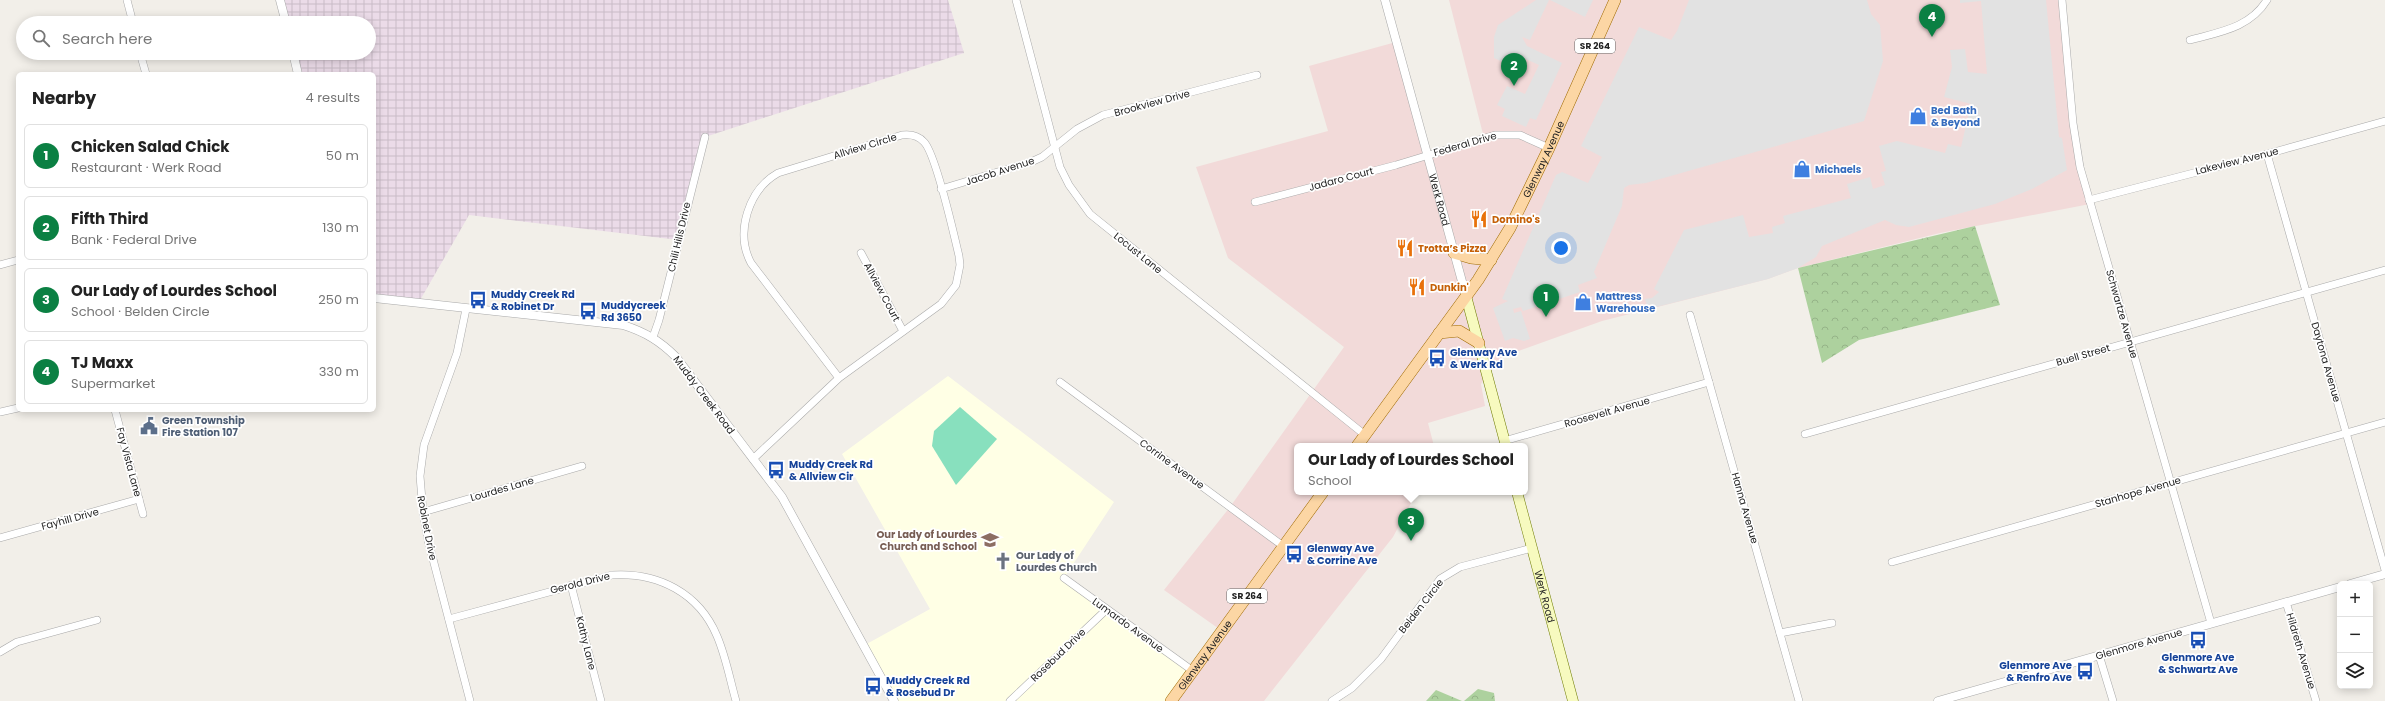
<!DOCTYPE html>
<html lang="en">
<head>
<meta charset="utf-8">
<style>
	:root { --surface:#fff; --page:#f2f2f2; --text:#222; --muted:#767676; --line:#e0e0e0; --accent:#0b8043 }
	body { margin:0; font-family:Poppins,sans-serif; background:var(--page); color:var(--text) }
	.controls { position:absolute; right:12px; bottom:12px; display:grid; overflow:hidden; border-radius:6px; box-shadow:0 2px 10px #0003 }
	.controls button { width:36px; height:36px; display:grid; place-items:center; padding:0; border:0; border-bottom:1px solid var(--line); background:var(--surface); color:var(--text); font:20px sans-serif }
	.you { position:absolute; left:1561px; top:248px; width:14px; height:14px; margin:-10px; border:3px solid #fff; border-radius:50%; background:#1a73e8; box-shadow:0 0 0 6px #1a73e833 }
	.badge { display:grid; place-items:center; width:26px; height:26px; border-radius:50%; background:var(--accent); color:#fff; font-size:13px; font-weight:700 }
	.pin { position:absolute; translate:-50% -33px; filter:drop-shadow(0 1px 2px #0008) }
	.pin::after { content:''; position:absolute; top:21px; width:14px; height:12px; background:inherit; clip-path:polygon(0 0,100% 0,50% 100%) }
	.popup { position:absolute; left:1294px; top:443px; width:234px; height:52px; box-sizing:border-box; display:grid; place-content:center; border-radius:6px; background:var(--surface); filter:drop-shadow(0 1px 3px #0005); font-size:13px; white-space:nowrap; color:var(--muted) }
	.popup b { font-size:15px; color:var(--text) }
	.popup::after { content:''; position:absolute; left:50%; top:100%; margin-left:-8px; border:8px solid transparent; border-top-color:var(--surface) }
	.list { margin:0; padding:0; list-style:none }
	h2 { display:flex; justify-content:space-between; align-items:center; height:52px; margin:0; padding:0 16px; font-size:17px }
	h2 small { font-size:13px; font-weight:400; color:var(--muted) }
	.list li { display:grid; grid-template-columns:26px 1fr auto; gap:12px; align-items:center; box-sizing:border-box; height:64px; margin:0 8px 8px; padding:0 8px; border:1px solid var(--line); border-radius:6px }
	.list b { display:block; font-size:15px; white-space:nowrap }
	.list p { margin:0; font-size:13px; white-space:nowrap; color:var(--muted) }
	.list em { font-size:13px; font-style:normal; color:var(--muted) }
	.icon { flex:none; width:22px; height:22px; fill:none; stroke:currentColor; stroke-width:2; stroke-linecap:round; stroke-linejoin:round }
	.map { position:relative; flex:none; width:2385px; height:701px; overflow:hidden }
	.search { position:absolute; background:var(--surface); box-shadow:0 2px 10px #0003; left:16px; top:16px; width:360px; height:44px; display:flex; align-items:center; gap:10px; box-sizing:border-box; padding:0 14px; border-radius:22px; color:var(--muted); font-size:15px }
	.panel { position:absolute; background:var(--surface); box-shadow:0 2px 10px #0003; left:16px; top:72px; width:360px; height:340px; border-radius:6px }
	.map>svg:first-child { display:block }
</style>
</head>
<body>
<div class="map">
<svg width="2385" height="701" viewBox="0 0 2385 701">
	<defs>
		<pattern id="industrial-grid" width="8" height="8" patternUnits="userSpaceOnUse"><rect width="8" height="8" fill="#ebdbe8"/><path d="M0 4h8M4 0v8" fill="none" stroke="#c9bcc7"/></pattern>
		<pattern id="forest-crowns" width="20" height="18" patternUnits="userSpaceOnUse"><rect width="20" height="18" fill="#add19e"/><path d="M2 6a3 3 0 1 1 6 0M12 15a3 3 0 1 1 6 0" fill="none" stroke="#95b388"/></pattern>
	</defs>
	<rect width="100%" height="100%" fill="#f2efe9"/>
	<path fill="#f2dad9" d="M1449,0H2062L2073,123L2090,204L1940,233L1798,268L1768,279L1602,321L1502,357L1481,384L1485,406L1428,423L1434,446H1297V492H1417L1393,537L1264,701H1171L1222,631L1164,590L1230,507L1344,347L1228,258L1196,167L1328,131L1309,66L1396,42L1426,155L1484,138Z"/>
	<path fill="url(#industrial-grid)" d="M280,0H948L964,53L705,137L679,240L469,215L419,302L374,298V74H298L293,53H369V23H286Z"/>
	<path fill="#ffffe5" d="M948,376L1114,502L1064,578L1193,671L1171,701H894L863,646L930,609L842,454Z"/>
	<g fill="url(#forest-crowns)">
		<path d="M1975,226L2000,305L1859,340L1822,363L1798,268Z"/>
		<path d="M1478,689L1494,693L1495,701H1464Z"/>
		<path d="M1436,690L1462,701H1426Z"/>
	</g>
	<path fill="#88e0be" d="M960,407L997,439L956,485L932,446L934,431Z"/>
	<g fill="#e2e2e2">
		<path d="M1536,0H1549L1530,40L1522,37L1527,46L1562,63L1536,120L1530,118L1526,127L1502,116L1505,109L1497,105L1507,86L1525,94L1539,65L1519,56L1514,67L1494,58V37L1498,25Z"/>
		<path d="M1550,0H1593L1585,17Z"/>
		<path d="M1689,0H1867L1871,14L1880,25L1883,61L1864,121L1646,183L1629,185L1624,188L1622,206L1594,272L1597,278L1578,285L1580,292L1523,311L1521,307L1513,309L1514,313L1521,311L1530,339L1524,341L1513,338L1505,341L1493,308L1508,301L1502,299L1556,175L1562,172L1588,183L1602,157L1581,146L1639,27L1671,40L1677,31Z"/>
		<path d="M1960,0H2046L2059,137L2062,138L2067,170L2032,189L1995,204L1909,227L1896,225L1885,220L1822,246L1816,257L1798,268L1768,279L1648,309L1645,299L1652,298L1659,292L1654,289L1684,230L1743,215L1749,237L1773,233L1772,227L1785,223L1783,216L1851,198L1847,184L1870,177L1873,189L1885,185L1881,172L1886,171L1879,146L1897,141L1945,153L1948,144L1961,147L1971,104L1944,97L1952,67L1950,50L1965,49L1968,72L1987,74L1981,1L1960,3Z"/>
	</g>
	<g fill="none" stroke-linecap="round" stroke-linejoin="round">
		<g stroke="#a9a9a9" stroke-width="8">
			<g id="minor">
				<path d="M127,0L133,23"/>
				<path d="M1016,0L1060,167L1069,185L1090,214L1365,435"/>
				<path d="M2062,0L2073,123L2080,167L2211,623"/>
				<path d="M2190,40C2219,32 2250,28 2267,0"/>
				<path d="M140,53L146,74"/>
				<path d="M2267,154L2385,570"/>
				<path d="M941,189L1031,162L1042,157L1077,129L1103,115L1257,75"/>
				<path d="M2089,200L2267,154L2385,121"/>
				<path d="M1255,202L1396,165L1495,135H1520L1549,148"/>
				<path d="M861,253L903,331"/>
				<path d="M0,265L18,260"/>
				<path d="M466,309L457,353L424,445L420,476L423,512L428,540L470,701"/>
				<path d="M1690,315L1799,701"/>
				<path d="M653,337L659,320L705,137"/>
				<path d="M1060,382L1283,546"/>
				<path d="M115,410L143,514"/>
				<path d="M0,412L18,408"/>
				<path d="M1805,434L2385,270"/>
				<path d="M1504,441L1709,382"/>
				<path d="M753,459L839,378L941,304L956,285L960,265L959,256C954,235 936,154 924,142C918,135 910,134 902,135L778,173C748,190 735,233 751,263L839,378"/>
				<path d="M423,512L582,466"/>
				<path d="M0,538L139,499"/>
				<path d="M1892,562L2385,422"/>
				<path d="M1064,578L1193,671"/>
				<path d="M571,585L601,701"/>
				<path d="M2286,602L2316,701"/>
				<path d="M449,619L612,575C658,572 699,593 717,636C726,657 730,680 736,701"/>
				<path d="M1780,633L1832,623"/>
				<path d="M0,652L17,642L97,620"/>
				<path d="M2099,655L2113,701"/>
				<path d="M1010,701L1106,610"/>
				<path d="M1332,701L1352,688L1381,659L1440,579L1460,567L1532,548"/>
			</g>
		</g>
		<g stroke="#a9a9a9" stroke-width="9">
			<g id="tertiary">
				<path d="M280,0L286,23"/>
				<path id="s1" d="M1385,0L1466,296"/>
				<path d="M293,53L298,74"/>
				<path d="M374,298L623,325C645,332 660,341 676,357L782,497L894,701"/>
				<path d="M2350,584L2385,574"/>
				<path d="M1938,701L2340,587"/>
			</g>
		</g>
		<g stroke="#707d05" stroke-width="11">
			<g id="secondary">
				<path d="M1466,296L1506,446"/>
				<path id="s2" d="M1517,492L1573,701"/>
			</g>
		</g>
		<g stroke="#a06b00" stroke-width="12">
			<g id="primary">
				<path d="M1454,253L1471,258L1491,260"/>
				<path d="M1439,333L1459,331L1479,343"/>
				<path id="s3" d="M1357,446L1478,280L1510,228L1549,148L1615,0"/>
				<path id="s4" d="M1171,701L1323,492"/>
			</g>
		</g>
		<use href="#minor" stroke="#fff" stroke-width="7"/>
		<use href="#tertiary" stroke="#fff" stroke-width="8"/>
		<use href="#secondary" stroke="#f7fabf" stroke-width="10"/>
		<use href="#primary" stroke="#fcd6a4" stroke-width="11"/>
	</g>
	<defs>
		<g id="shop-bare" transform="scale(1.38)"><path d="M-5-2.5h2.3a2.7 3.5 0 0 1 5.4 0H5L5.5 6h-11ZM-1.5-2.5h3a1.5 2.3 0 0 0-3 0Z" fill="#3f7fe0" stroke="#fff" stroke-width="2.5" paint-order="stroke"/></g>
		<g id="restaurant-bare" transform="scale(1.38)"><path d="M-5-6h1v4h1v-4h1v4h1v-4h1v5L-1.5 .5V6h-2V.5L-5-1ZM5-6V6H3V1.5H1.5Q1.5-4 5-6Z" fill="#e8710a" stroke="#fff" stroke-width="2.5" paint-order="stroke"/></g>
		<g id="bus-bare" transform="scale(1.38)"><path d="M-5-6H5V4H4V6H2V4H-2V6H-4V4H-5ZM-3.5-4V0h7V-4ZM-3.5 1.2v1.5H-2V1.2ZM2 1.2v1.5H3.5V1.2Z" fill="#1a4fb4" stroke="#fff" stroke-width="2.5" paint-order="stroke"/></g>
		<g id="civic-bare" transform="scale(1.38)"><path d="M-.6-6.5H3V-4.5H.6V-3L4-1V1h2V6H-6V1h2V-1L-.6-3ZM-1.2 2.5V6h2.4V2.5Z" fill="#5c6f8a" stroke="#fff" stroke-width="2.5" paint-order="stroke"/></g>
		<g id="school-bare" transform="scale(1.38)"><path d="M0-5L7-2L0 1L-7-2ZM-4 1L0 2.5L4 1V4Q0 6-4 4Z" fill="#8d6e63" stroke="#fff" stroke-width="2.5" paint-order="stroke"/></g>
		<g id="church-bare" transform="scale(1.38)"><path d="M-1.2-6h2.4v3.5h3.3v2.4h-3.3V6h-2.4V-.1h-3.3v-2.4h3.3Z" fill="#6b7280" stroke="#fff" stroke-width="2.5" paint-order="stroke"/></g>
	</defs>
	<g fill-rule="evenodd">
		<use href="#shop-bare" x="1918" y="116"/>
		<use href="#shop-bare" x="1802" y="169"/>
		<use href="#restaurant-bare" x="1479" y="219"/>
		<use href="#restaurant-bare" x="1405" y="248"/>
		<use href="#restaurant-bare" x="1417" y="287"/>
		<use href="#bus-bare" x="478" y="300"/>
		<use href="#shop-bare" x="1583" y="302"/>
		<use href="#bus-bare" x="588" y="311"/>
		<use href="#bus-bare" x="1437" y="358"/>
		<use href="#civic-bare" x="149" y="426"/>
		<use href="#bus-bare" x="776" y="470"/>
		<use href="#school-bare" x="990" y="540"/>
		<use href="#bus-bare" x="1294" y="554"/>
		<use href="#church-bare" x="1003" y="561"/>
		<use href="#bus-bare" x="2198" y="640"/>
		<use href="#bus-bare" x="2085" y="671"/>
		<use href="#bus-bare" x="873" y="686"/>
	</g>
	<g text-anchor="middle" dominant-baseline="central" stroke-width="3.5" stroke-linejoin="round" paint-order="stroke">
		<g fill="#fff" stroke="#646464" stroke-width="1">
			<rect x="1575" y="39" width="40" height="14" rx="3"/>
			<rect x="1227" y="589" width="40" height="14" rx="3"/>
		</g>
		<g font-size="9" font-weight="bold" fill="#222">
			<text x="1595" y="46">SR 264</text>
			<text x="1247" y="596">SR 264</text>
		</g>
		<g font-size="10" fill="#222" stroke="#fff">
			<text transform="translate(1152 103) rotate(-15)">Brookview Drive</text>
			<text transform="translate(1465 144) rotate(-16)">Federal Drive</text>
			<text transform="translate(865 146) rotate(-17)">Allview Circle</text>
			<text stroke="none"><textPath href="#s3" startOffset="343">Glenway Avenue</textPath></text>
			<text transform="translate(2237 161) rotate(-14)">Lakeview Avenue</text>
			<text transform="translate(1000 171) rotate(-18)">Jacob Avenue</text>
			<text transform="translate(1341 179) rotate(-15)">Jadaro Court</text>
			<text stroke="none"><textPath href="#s1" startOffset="207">Werk Road</textPath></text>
			<text transform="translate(679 237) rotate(-77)">Chili Hills Drive</text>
			<text transform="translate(1138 253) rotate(39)">Locust Lane</text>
			<text transform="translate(882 292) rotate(62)">Allview Court</text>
			<text transform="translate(2122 314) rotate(74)">Schwartze Avenue</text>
			<text transform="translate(2083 355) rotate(-16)">Buell Street</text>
			<text transform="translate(2326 362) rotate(74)">Daytona Avenue</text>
			<text transform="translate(704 395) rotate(53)">Muddy Creek Road</text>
			<text transform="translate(1607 412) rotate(-16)">Roosevelt Avenue</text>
			<text transform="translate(129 462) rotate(75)">Fay Vista Lane</text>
			<text transform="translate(1172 464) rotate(36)">Corrine Avenue</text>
			<text transform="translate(502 489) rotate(-16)">Lourdes Lane</text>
			<text transform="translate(2138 492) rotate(-16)">Stanhope Avenue</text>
			<text transform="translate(1745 508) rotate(74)">Hanna Avenue</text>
			<text transform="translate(70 519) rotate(-15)">Fayhill Drive</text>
			<text transform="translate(427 528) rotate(79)">Robinet Drive</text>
			<text transform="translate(580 583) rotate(-14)">Gerold Drive</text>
			<text stroke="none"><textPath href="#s2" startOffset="108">Werk Road</textPath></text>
			<text transform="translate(1421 606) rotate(-52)">Belden Circle</text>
			<text transform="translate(1128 625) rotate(36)">Lumardo Avenue</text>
			<text transform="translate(586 643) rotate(76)">Kathy Lane</text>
			<text transform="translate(2139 644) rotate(-16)">Glenmore Avenue</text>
			<text transform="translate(2301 651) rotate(73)">Hildreth Avenue</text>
			<text transform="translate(1058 655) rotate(-44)">Rosebud Drive</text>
			<text stroke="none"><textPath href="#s4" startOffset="57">Glenway Avenue</textPath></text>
		</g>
		<g font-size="10" font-weight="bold" fill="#366cbe" stroke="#fff" text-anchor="start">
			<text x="1931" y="110">Bed Bath<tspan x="1931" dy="12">&amp; Beyond</tspan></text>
			<text x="1815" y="169">Michaels</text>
			<text x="1596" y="296">Mattress<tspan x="1596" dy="12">Warehouse</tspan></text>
		</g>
		<g font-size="10" font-weight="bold" fill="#c56008" stroke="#fff" text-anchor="start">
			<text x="1492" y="219">Domino's</text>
			<text x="1418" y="248">Trotta’s Pizza</text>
			<text x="1430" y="287">Dunkin'</text>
		</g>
		<g font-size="10" font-weight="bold" fill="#164399" stroke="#fff" text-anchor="start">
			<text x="491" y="294">Muddy Creek Rd<tspan x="491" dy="12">&amp; Robinet Dr</tspan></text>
			<text x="601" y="305">Muddycreek<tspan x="601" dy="12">Rd 3650</tspan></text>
			<text x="1450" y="352">Glenway Ave<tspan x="1450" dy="12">&amp; Werk Rd</tspan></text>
			<text x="789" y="464">Muddy Creek Rd<tspan x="789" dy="12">&amp; Allview Cir</tspan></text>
			<text x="1307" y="548">Glenway Ave<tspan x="1307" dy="12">&amp; Corrine Ave</tspan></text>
			<text x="2198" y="657" text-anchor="middle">Glenmore Ave<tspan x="2198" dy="12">&amp; Schwartz Ave</tspan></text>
			<text x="2072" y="665" text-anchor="end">Glenmore Ave<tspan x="2072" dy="12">&amp; Renfro Ave</tspan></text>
			<text x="886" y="680">Muddy Creek Rd<tspan x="886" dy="12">&amp; Rosebud Dr</tspan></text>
		</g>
		<g font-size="10" font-weight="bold" fill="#4e5e75" stroke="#fff" text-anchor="start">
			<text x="162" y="420">Green Township<tspan x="162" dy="12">Fire Station 107</tspan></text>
		</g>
		<g font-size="10" font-weight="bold" fill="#785e54" stroke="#fff" text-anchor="end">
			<text x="977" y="534">Our Lady of Lourdes<tspan x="977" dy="12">Church and School</tspan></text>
		</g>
		<g font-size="10" font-weight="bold" fill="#5b616d" stroke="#fff" text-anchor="start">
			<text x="1016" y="555">Our Lady of<tspan x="1016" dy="12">Lourdes Church</tspan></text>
		</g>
	</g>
</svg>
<div class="controls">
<button>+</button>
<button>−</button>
<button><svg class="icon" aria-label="layers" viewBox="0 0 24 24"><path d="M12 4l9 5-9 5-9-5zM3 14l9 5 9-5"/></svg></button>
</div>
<div class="you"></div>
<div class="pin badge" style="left:1546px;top:317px">1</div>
<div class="pin badge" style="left:1514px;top:86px">2</div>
<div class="pin badge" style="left:1411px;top:541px">3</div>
<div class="popup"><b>Our Lady of Lourdes School</b>School</div>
<div class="pin badge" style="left:1932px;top:37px">4</div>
<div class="search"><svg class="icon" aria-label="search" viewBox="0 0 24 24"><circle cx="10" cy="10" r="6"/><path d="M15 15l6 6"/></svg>Search here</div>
<section class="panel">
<h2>Nearby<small>4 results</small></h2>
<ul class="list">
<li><span class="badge">1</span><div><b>Chicken Salad Chick</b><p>Restaurant · Werk Road</p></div><em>50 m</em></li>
<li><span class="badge">2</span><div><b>Fifth Third</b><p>Bank · Federal Drive</p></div><em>130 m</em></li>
<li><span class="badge">3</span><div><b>Our Lady of Lourdes School</b><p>School · Belden Circle</p></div><em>250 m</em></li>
<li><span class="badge">4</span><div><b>TJ Maxx</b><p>Supermarket</p></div><em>330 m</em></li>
</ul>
</section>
</div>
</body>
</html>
